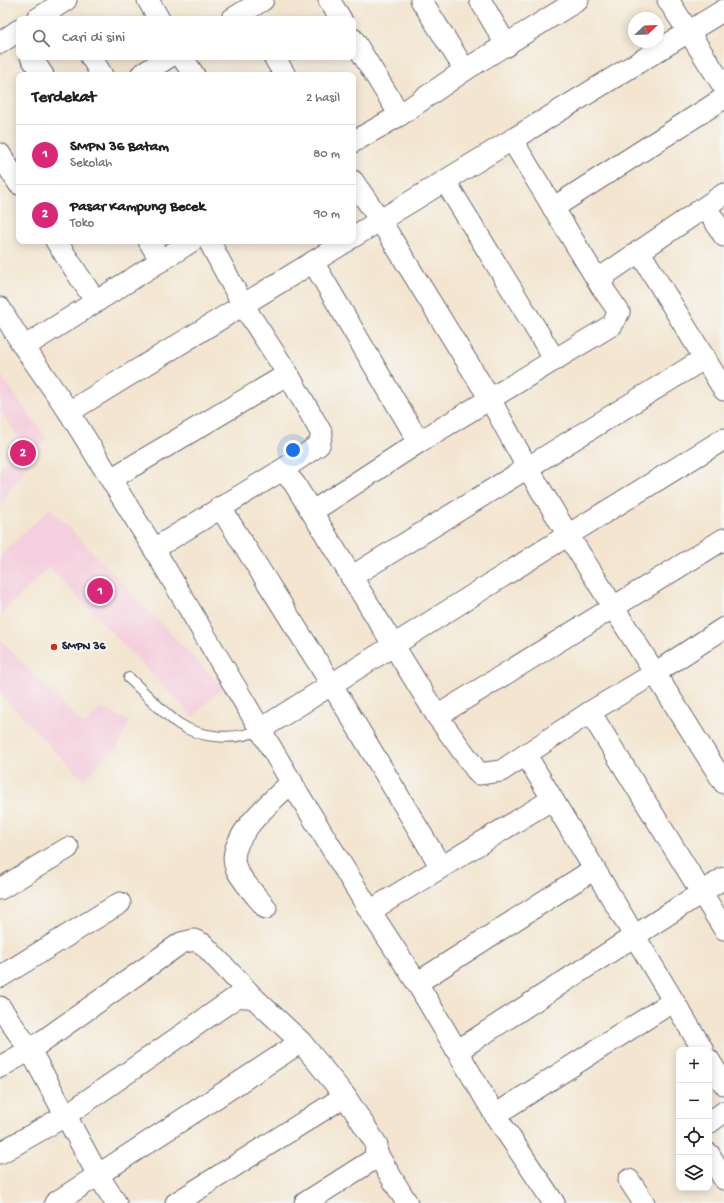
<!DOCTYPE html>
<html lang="id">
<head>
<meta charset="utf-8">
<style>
	:root { --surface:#fff; --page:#f6f6f6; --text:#202124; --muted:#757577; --line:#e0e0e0; --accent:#db2777 }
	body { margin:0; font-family:"Gochi Hand",sans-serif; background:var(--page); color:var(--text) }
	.controls { position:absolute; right:12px; bottom:12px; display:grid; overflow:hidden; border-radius:8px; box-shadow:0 2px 10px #0003 }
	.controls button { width:36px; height:36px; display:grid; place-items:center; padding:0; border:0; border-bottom:1px solid var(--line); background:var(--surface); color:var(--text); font:20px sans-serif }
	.compass { position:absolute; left:628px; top:12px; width:36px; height:36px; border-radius:50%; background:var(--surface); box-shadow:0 2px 10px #0003; rotate:67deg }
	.you { position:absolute; left:293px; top:450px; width:14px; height:14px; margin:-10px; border:3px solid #fff; border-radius:50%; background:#1a73e8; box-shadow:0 0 0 6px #1a73e833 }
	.badge { display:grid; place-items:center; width:26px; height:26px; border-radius:50%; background:var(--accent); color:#fff; font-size:13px; font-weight:700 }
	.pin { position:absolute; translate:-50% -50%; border:2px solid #fff; box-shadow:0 1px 4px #0006 }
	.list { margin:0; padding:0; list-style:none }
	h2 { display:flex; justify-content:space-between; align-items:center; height:52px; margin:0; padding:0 16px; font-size:17px }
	h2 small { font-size:13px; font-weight:400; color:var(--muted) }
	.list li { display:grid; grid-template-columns:26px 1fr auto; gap:12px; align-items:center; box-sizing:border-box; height:60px; padding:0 16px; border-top:1px solid var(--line) }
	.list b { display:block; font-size:15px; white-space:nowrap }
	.list p { margin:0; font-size:13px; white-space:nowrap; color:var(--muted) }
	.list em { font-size:13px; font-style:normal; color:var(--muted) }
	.icon { flex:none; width:22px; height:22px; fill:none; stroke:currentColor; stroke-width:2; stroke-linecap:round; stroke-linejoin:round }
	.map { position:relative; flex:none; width:724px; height:1203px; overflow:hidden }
	.search { position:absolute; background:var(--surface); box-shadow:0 2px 10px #0003; left:16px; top:16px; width:340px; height:44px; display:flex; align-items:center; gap:10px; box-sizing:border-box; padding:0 14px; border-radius:8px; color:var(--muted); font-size:15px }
	.panel { position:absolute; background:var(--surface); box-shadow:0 2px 10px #0003; left:16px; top:72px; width:340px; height:172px; border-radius:8px }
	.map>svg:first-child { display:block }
</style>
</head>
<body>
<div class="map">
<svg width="724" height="1203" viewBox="0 0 724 1203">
	<rect width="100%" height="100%" fill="#f6f6f2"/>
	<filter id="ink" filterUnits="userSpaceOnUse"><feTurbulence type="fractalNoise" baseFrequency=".025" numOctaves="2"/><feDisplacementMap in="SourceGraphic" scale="8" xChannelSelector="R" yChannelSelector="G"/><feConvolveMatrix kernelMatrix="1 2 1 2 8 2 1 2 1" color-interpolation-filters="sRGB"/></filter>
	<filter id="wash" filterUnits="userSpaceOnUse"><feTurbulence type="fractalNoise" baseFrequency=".012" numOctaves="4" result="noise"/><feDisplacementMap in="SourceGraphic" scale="16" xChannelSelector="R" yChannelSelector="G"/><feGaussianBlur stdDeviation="0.9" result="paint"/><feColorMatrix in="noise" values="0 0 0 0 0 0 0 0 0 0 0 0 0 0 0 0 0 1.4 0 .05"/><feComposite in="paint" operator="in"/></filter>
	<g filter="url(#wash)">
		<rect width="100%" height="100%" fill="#f3e5cf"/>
		<g fill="#f4cfde">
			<path d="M0,374L46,438L0,505V468L20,439L0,410Z"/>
			<path d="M50,508L223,688L193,717L49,567L0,615V556Z"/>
			<path d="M0,640L84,725L101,708L129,721L118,747L83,780L0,694Z"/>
		</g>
	</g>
	<g filter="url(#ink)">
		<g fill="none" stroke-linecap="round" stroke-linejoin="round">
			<g stroke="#6b666f" stroke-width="12">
				<path id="lane" d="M129,678C143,691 164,714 179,724C202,739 237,741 261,729"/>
			</g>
			<g stroke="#6b666f" stroke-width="23">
				<g id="street">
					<path d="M148,0L159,19"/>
					<path d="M329,0L341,19"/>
					<path d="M421,0L465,70"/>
					<path d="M480,0L507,46"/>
					<path d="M668,0L724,87"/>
					<path d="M37,19L66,0"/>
					<path d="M232,19L263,0"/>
					<path d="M353,39L400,115"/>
					<path d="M0,43L19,30"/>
					<path d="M31,57L43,75"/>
					<path d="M91,57L102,75"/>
					<path d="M182,57L194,75"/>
					<path d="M274,57L285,75"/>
					<path d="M141,75L169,57"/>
					<path d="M512,140L601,286"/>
					<path d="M353,142L400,115L465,70L578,0"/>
					<path d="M0,154L19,184"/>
					<path d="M353,181L380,220L490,399L527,467L568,535L724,783"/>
					<path d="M445,181L555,360"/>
					<path d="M706,207L724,236"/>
					<path d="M553,208L724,98"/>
					<path d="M353,237L724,10"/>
					<path d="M56,241L96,302"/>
					<path d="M149,241L161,261"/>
					<path d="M639,251L724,390"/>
					<path d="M313,262L419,442"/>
					<path d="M0,308L24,347L69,412L154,549L299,795L370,911L417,983L495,1115L554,1203"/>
					<path d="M24,347L192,241"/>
					<path d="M69,412L347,241"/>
					<path d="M282,470L294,483L437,716L479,774L501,771L590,712L655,673L724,628"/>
					<path d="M111,479L288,374"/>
					<path d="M220,507L332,685L441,867"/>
					<path d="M313,511L419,442L612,325L619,312L601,286L606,274L724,194"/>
					<path d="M154,549L282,470L319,445L322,434L288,374L243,305L209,241"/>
					<path d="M351,577L705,358"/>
					<path d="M590,712L724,929"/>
					<path d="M437,716L724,539"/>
					<path d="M261,729L568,535L724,439"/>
					<path d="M526,755L703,1050"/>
					<path d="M0,889L68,848"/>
					<path d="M266,908C258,898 240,879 236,868C224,840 273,800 292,782"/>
					<path d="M370,911L551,800"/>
					<path d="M0,977L120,903"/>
					<path d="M417,983L594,869"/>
					<path d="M0,1007L30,1050L98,1175L116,1203"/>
					<path d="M457,1051L724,878"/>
					<path d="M709,1060L724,1084"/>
					<path d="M0,1067L30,1050L181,943L194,940L203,944L254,998L301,1042L345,1096L377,1145L374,1159L305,1203"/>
					<path d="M495,1115L672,1002"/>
					<path d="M709,1123L724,1112"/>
					<path d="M376,1152L407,1203"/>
					<path d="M0,1153L65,1116L238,996L254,998"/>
					<path d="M709,1154L724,1179"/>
					<path d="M629,1180L644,1203"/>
					<path d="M55,1203L301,1042"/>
					<path d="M176,1203L345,1096"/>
				</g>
			</g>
			<use href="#lane" stroke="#fff" stroke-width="10"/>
			<use href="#street" stroke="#fff" stroke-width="21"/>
		</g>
	</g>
	<circle fill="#c8321e" stroke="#f6f6f2" stroke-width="1.5" cx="54" cy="647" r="4"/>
	<g text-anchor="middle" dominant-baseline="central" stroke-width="4" stroke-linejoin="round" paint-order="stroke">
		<g font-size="12" font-weight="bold" fill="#22223b" stroke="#f6f6f2" text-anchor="start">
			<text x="62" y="647">SMPN 36</text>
		</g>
	</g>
</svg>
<div class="controls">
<button>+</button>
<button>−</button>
<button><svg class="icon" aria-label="locate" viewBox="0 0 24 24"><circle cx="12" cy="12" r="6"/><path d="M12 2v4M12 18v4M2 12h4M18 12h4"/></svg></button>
<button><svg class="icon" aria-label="layers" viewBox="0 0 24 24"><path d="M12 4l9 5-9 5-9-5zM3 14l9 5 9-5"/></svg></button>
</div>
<svg class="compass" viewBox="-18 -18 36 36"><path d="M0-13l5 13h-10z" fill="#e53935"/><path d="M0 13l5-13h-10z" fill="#757577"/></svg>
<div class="you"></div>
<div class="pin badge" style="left:100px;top:591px">1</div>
<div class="pin badge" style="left:23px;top:453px">2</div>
<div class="search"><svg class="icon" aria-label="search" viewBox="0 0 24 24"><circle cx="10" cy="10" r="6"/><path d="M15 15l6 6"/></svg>Cari di sini</div>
<section class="panel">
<h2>Terdekat<small>2 hasil</small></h2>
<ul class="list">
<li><span class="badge">1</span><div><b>SMPN 36 Batam</b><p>Sekolah</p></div><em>80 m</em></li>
<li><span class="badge">2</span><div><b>Pasar Kampung Becek</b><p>Toko</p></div><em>90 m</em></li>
</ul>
</section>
</div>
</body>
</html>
